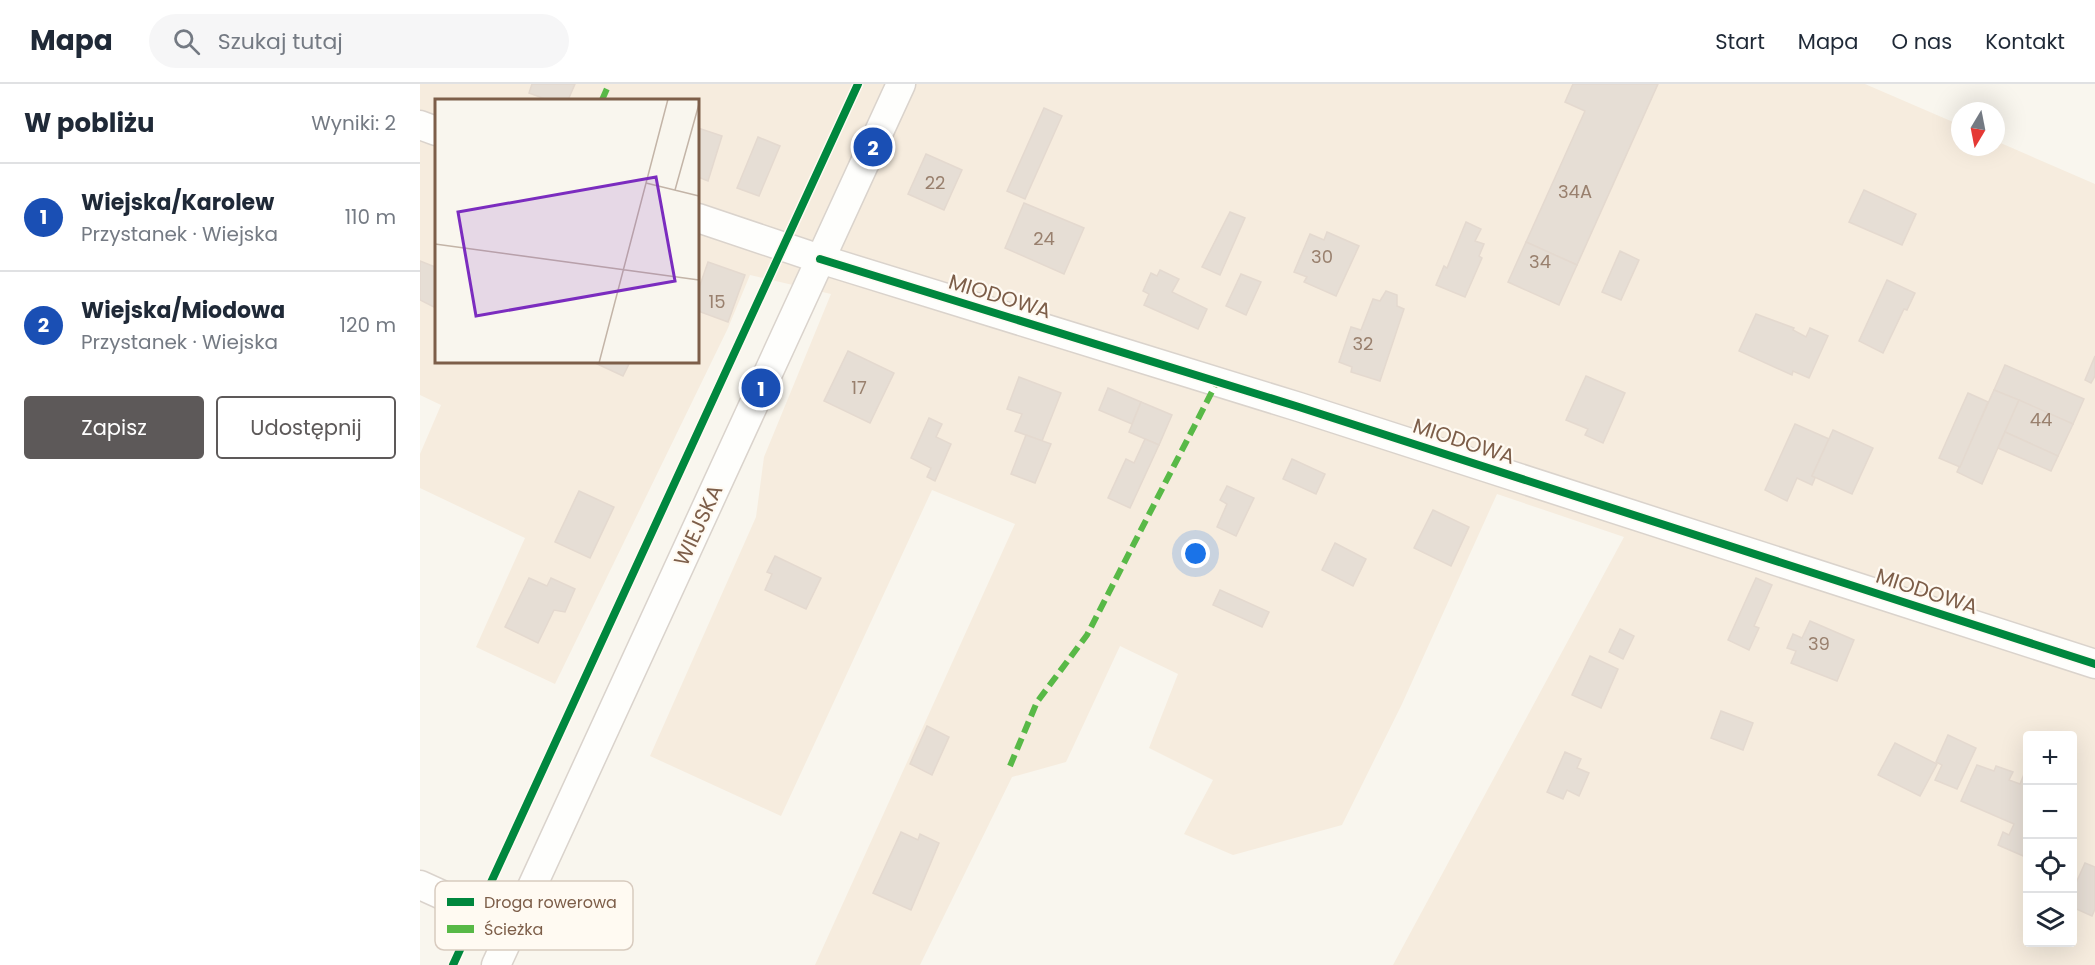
<!DOCTYPE html>
<html lang="pl">
<head>
<meta charset="utf-8">
<style>
	:root { --surface:#fff; --page:#f6f6f7; --text:#1f2937; --muted:#747a83; --line:#e0e1e3; --accent:#5d5959 }
	body { margin:0; font-family:Poppins,sans-serif; background:var(--page); color:var(--text) }
	.controls { position:absolute; right:18px; bottom:18px; display:grid; overflow:hidden; border-radius:6px; box-shadow:0 6px 24px #0002 }
	.controls button { width:54px; height:54px; display:grid; place-items:center; padding:0; border:0; border-bottom:2px solid var(--line); background:var(--surface); color:var(--text); font:30px sans-serif }
	.compass { position:absolute; left:1531px; top:18px; width:54px; height:54px; border-radius:50%; background:var(--surface); box-shadow:0 6px 24px #0002; rotate:190deg }
	.you { position:absolute; left:776px; top:470px; width:21px; height:21px; margin:-15px; border:4px solid #fff; border-radius:50%; background:#1a73e8; box-shadow:0 0 0 9px #1a73e833 }
	.badge { display:grid; place-items:center; width:39px; height:39px; border-radius:50%; background:var(--accent); color:#fff; font-size:20px; font-weight:700 }
	.pin { position:absolute; translate:-50% -50%; border:3px solid #fff; box-shadow:0 2px 6px #0006 }
	.list { margin:0; padding:0; list-style:none }
	h2 { display:flex; justify-content:space-between; align-items:center; height:78px; margin:0; padding:0 24px; font-size:26px }
	h2 small { font-size:20px; font-weight:400; color:var(--muted) }
	.list li { display:grid; grid-template-columns:39px 1fr auto; gap:18px; align-items:center; box-sizing:border-box; height:108px; padding:0 24px; border-top:2px solid var(--line) }
	.list b { display:block; font-size:22px; white-space:nowrap }
	.list p { margin:0; font-size:20px; white-space:nowrap; color:var(--muted) }
	.list em { font-size:20px; font-style:normal; color:var(--muted) }
	.actions { display:flex; gap:12px; padding:18px 24px }
	.actions a { flex:1; padding:14px 0; border:2px solid var(--accent); border-radius:6px; text-align:center; font-size:21px; color:var(--accent) }
	.actions .main { background:var(--accent); color:#fff }
	.icon { flex:none; width:33px; height:33px; fill:none; stroke:currentColor; stroke-width:2; stroke-linecap:round; stroke-linejoin:round }
	.map { position:relative; flex:none; width:1675px; height:881px; overflow:hidden }
	header { display:flex; align-items:center; gap:36px; box-sizing:border-box; height:84px; padding:0 30px; background:var(--surface); border-bottom:2px solid var(--line) }
	header strong { font-size:28px }
	nav { display:flex; gap:33px; margin-inline-start:auto; font-size:21px }
	.search { width:420px; height:54px; background:var(--page); display:flex; align-items:center; gap:15px; box-sizing:border-box; padding:0 21px; border-radius:33px; color:var(--muted); font-size:22px }
	main { display:flex }
	aside { flex:1; background:var(--surface) }
	.map>svg:first-child { display:block }
</style>
</head>
<body>
<header>
<strong>Mapa</strong>
<div class="search"><svg class="icon" aria-label="search" viewBox="0 0 24 24"><circle cx="10" cy="10" r="6"/><path d="M15 15l6 6"/></svg>Szukaj tutaj</div>
<nav><a>Start</a><a>Mapa</a><a>O nas</a><a>Kontakt</a></nav>
</header>
<main>
<aside>
<h2>W pobliżu<small>Wyniki: 2</small></h2>
<ul class="list">
<li><span class="badge" style="background:#1a4fb4">1</span><div><b>Wiejska/Karolew</b><p>Przystanek · Wiejska</p></div><em>110 m</em></li>
<li><span class="badge" style="background:#1a4fb4">2</span><div><b>Wiejska/Miodowa</b><p>Przystanek · Wiejska</p></div><em>120 m</em></li>
</ul>
<div class="actions"><a class="main">Zapisz</a><a>Udostępnij</a></div>
</aside>
<div class="map">
<svg width="1675" height="881" viewBox="0 0 1675 881">
	<rect width="100%" height="100%" fill="#f9f6ee"/>
	<path fill="#f6ecde" fill-rule="evenodd" d="M0,0H1445L1540,41V63H1576V57L1675,100V881H973L1204,453L1077,410L982,620L922,741L813,771L764,750L793,696L729,664L758,590L700,562L646,678L592,693L500,881H395L595,440L512,406L361,732L230,672L336,433L344,373L411,210L330,191L308,244L135,600L56,563L105,454L0,404V370L21,321L0,311ZM16,16H278V278H16ZM1608,652H1652V858H1608Z"/>
	<g fill="#e6ded5" stroke="#e4d9cf" stroke-width="1.5">
		<path d="M112,0H155L148,16H128L109,9Z"/>
		<path d="M1153,0H1238L1157,181L1106,158L1165,27L1145,18Z"/>
		<path d="M624,24L642,32L605,115L587,107Z"/>
		<path d="M278,44L302,52L288,97L278,93Z"/>
		<path d="M338,53L360,62L339,112L317,104Z"/>
		<path d="M506,70L542,86L524,126L488,110Z"/>
		<path d="M1444,106L1496,130L1482,161L1429,138Z"/>
		<path d="M604,119L664,144L644,190L585,164Z"/>
		<path d="M810,128L825,134L800,191L782,183Z"/>
		<path d="M1046,138L1061,145L1055,157L1064,160L1059,172L1062,174L1045,213L1016,201L1024,182L1027,184Z"/>
		<path d="M907,148L939,162L916,212L884,198L887,193L874,188L890,150L904,156Z"/>
		<path d="M1106,158L1157,181L1139,221L1088,198Z"/>
		<path d="M1200,167L1219,176L1201,216L1182,208Z"/>
		<path d="M0,177L15,183L16,180V224L0,216Z"/>
		<path d="M288,178L325,191L308,238L278,227V207Z"/>
		<path d="M740,186L759,195L752,208L787,225L778,245L724,221L729,210L723,207L731,189L737,192Z"/>
		<path d="M821,190L841,198L826,231L806,222Z"/>
		<path d="M1467,196L1495,209L1487,226L1484,225L1463,269L1439,257Z"/>
		<path d="M966,207L977,211V222L984,225L960,297L931,288L932,283L919,278L931,243L941,246L953,215L960,217Z"/>
		<path d="M1336,230L1374,244L1373,246L1386,253L1390,244L1408,252L1389,294L1373,287L1372,291L1319,267Z"/>
		<path d="M428,267L474,289L450,339L404,317Z"/>
		<path d="M1675,272V292L1671,299L1665,296Z"/>
		<path d="M173,278H210L203,292Z"/>
		<path d="M1585,281L1664,315L1653,340L1574,306Z"/>
		<path d="M1166,292L1205,309L1183,359L1165,351L1168,345L1146,336Z"/>
		<path d="M599,293L641,309L622,357L595,347L602,330L587,325Z"/>
		<path d="M688,304L721,318L712,340L679,326Z"/>
		<path d="M1574,306L1599,316L1562,400L1537,388Z"/>
		<path d="M1548,309L1568,318L1540,383L1519,374Z"/>
		<path d="M1599,316L1653,340L1638,372L1585,348Z"/>
		<path d="M721,318L752,331L739,361L709,348Z"/>
		<path d="M509,334L522,340L516,353L531,360L515,397L507,393L511,384L491,374Z"/>
		<path d="M1375,340L1409,355L1392,392L1395,394L1392,401L1377,394L1367,417L1345,406Z"/>
		<path d="M1413,346L1453,364L1432,410L1392,392Z"/>
		<path d="M1585,348L1638,372L1631,387L1578,364Z"/>
		<path d="M606,351L631,360L615,399L591,390Z"/>
		<path d="M725,355L739,361L710,424L688,414L706,375L714,379Z"/>
		<path d="M872,375L905,390L896,410L863,395Z"/>
		<path d="M807,402L834,414L816,452L797,443L807,420L800,416Z"/>
		<path d="M159,407L194,423L170,474L135,458Z"/>
		<path d="M1013,426L1049,443L1031,482L994,464Z"/>
		<path d="M915,459L946,475L933,502L902,486Z"/>
		<path d="M355,472L401,494L386,525L345,506L352,490L347,488Z"/>
		<path d="M109,494L127,502L131,494L155,505L145,528L134,526L118,559L85,543Z"/>
		<path d="M1336,494L1352,501L1334,542L1339,544L1329,566L1308,556Z"/>
		<path d="M800,506L849,528L842,543L793,521Z"/>
		<path d="M1390,537L1434,556L1417,597L1371,579L1376,567L1367,564L1373,550L1382,554Z"/>
		<path d="M1200,545L1214,552L1203,575L1189,568Z"/>
		<path d="M1170,572L1198,585L1181,624L1152,611Z"/>
		<path d="M1301,627L1333,639L1323,666L1291,654Z"/>
		<path d="M507,642L529,653L512,691L490,680Z"/>
		<path d="M1528,651L1556,664L1537,705L1515,696L1522,681L1516,678Z"/>
		<path d="M1475,659L1517,680L1500,712L1458,691Z"/>
		<path d="M1145,668L1161,675L1157,684L1169,689L1159,712L1147,706L1143,715L1127,708Z"/>
		<path d="M1557,681L1574,687L1576,682L1593,688L1589,696L1600,700L1605,688L1608,689V774L1578,761L1583,748L1589,751L1594,740L1541,717Z"/>
		<path d="M481,748L498,756L500,750L519,759L491,826L453,809Z"/>
		<path d="M1665,779L1675,783V825L1672,832L1652,823V808Z"/>
	</g>
	<g fill="none" stroke-linecap="round" stroke-linejoin="round">
		<g stroke="#dad3cc" stroke-width="31">
			<g id="minor">
				<path d="M0,41L16,47"/>
				<path d="M278,134L400,175L879,323L1675,580"/>
				<path d="M0,801L93,843"/>
				<path d="M76,881L481,0"/>
			</g>
		</g>
		<use href="#minor" stroke="#fefefc" stroke-width="28"/>
		<g stroke="#58b947" stroke-width="6" stroke-dasharray="12 6" stroke-linecap="butt">
			<path d="M182,16L189,0"/>
			<path d="M590,682L617,618L667,551L797,298"/>
		</g>
		<g stroke="#fffaf2" stroke-width="11">
			<g id="cycleway">
				<path d="M400,175L879,323L1675,580"/>
				<path d="M33,881L438,0"/>
			</g>
		</g>
		<use href="#cycleway" stroke="#00873e" stroke-width="8"/>
	</g>
	<g text-anchor="middle" dominant-baseline="central" stroke-width="4.5" stroke-linejoin="round" paint-order="stroke">
		<g font-size="18" fill="#99806e">
			<text x="515" y="98">22</text>
			<text x="1155" y="107">34A</text>
			<text x="624" y="154">24</text>
			<text x="902" y="172">30</text>
			<text x="1120" y="177">34</text>
			<text x="297" y="217">15</text>
			<text x="943" y="259">32</text>
			<text x="439" y="303">17</text>
			<text x="1621" y="335">44</text>
			<text x="1399" y="559">39</text>
		</g>
		<g font-size="21" fill="#7d5e49" stroke="#fffaf2">
			<text transform="translate(580 212) rotate(17)">MIODOWA</text>
			<text transform="translate(1044 357) rotate(18)">MIODOWA</text>
			<text transform="translate(278 441) rotate(-65)">WIEJSKA</text>
			<text transform="translate(1507 507) rotate(18)">MIODOWA</text>
		</g>
	</g>
	<g transform="translate(15 15)">
		<rect width="264" height="264" fill="#f9f6ee"/>
		<path fill="none" stroke="#c3b4a7" stroke-width="1.5" d="M211,84L264,97M240,91L264,5M0,145L264,181M164,264L233,0"/>
		<path fill="#7b2cbf" fill-opacity="0.15" stroke="#7b2cbf" stroke-width="3" d="M221,78L240,182L41,217L23,113Z"/>
		<rect width="264" height="264" fill="none" stroke="#7d5e49" stroke-width="3"/>
	</g>
	<rect x="15" y="797" width="198" height="69" rx="9" fill="#fffaf2" stroke="#d8cbbf" stroke-width="1.5"/>
	<rect x="27" y="814" width="27" height="8" fill="#00873e"/>
	<rect x="27" y="841" width="27" height="8" fill="#58b947"/>
	<g font-size="16" fill="#7d5e49">
		<text x="64" y="824">Droga rowerowa</text>
		<text x="64" y="851">Ścieżka</text>
	</g>
</svg>
<div class="controls">
<button>+</button>
<button>−</button>
<button><svg class="icon" aria-label="locate" viewBox="0 0 24 24"><circle cx="12" cy="12" r="6"/><path d="M12 2v4M12 18v4M2 12h4M18 12h4"/></svg></button>
<button><svg class="icon" aria-label="layers" viewBox="0 0 24 24"><path d="M12 4l9 5-9 5-9-5zM3 14l9 5 9-5"/></svg></button>
</div>
<svg class="compass" viewBox="-18 -18 36 36"><path d="M0-13l5 13h-10z" fill="#e53935"/><path d="M0 13l5-13h-10z" fill="#747a83"/></svg>
<div class="you"></div>
<div class="pin badge" style="left:341px;top:304px;background:#1a4fb4">1</div>
<div class="pin badge" style="left:453px;top:63px;background:#1a4fb4">2</div>
</div>
</main>
</body>
</html>
